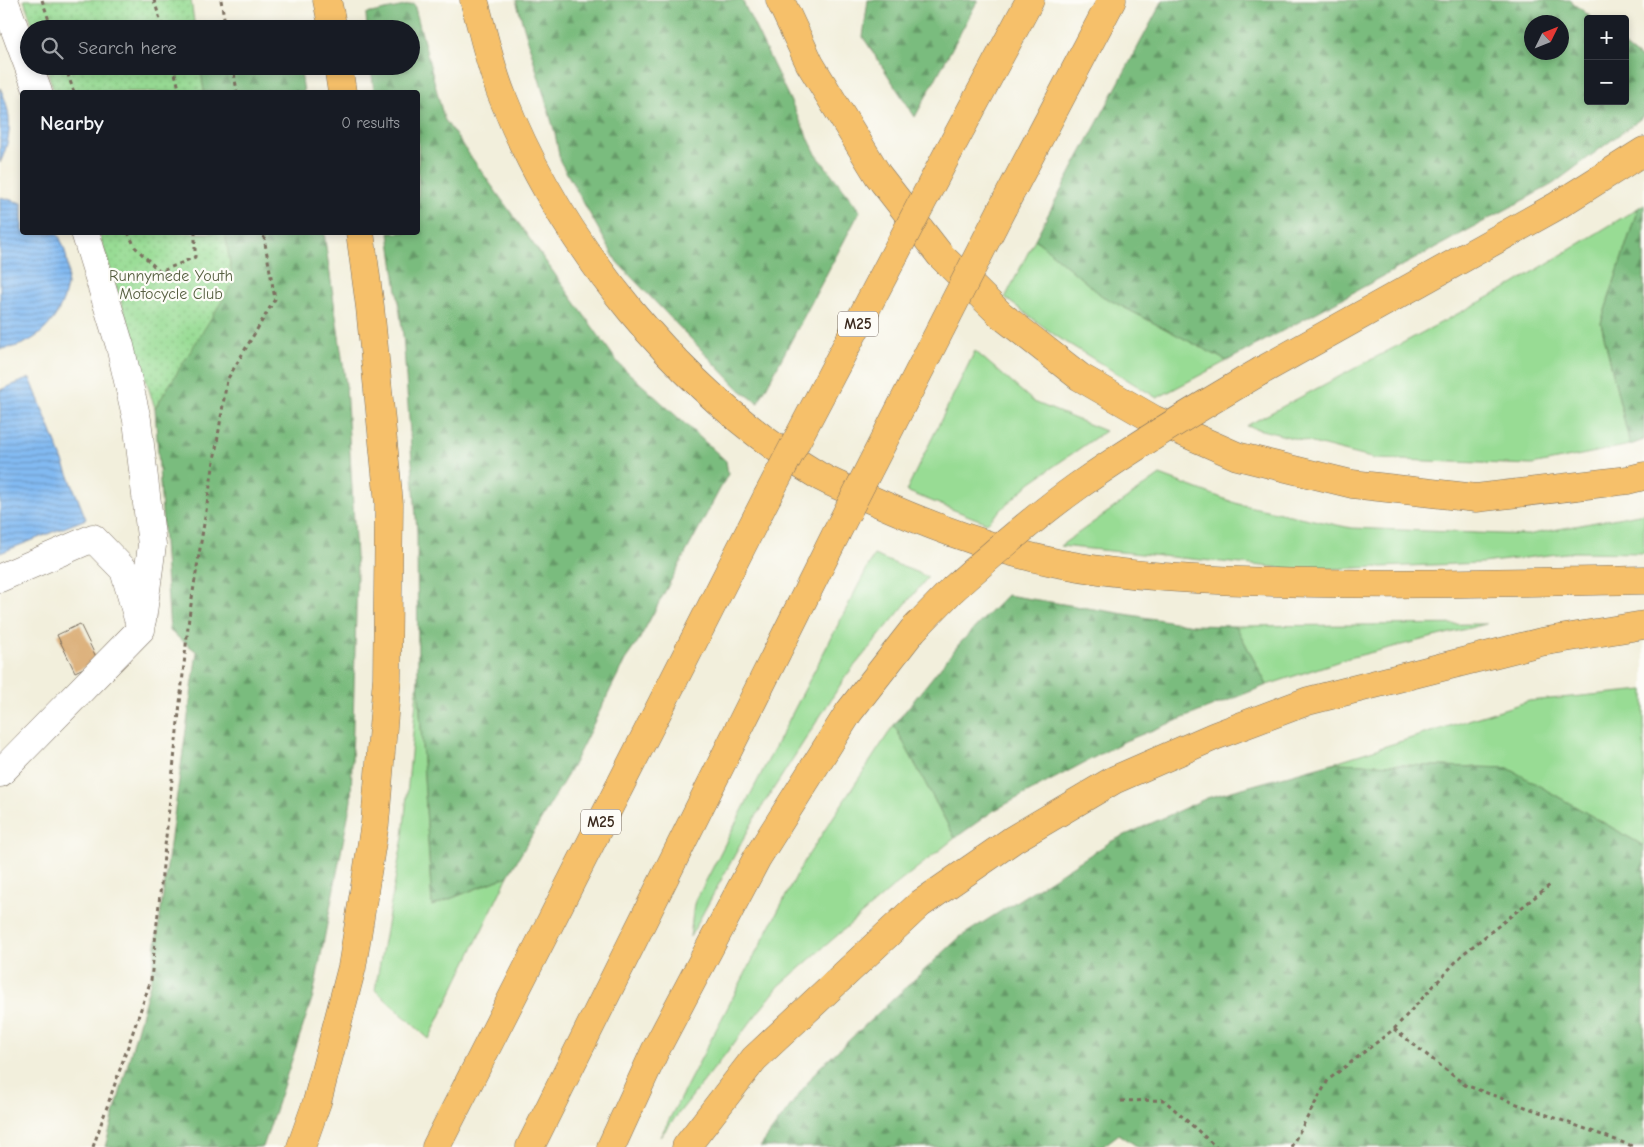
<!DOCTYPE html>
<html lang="en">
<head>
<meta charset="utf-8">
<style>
	:root { --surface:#171b24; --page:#242831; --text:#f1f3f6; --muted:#9ea1a6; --line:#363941 }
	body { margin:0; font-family:"Comic Neue",sans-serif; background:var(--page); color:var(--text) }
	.controls { position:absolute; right:15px; top:15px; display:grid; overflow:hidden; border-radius:5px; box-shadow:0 2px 8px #0003 }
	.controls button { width:45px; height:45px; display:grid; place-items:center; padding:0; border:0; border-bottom:1px solid var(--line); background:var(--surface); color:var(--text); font:25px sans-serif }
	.compass { position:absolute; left:1524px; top:15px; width:45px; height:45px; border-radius:50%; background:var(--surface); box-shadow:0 2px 8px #0003; rotate:47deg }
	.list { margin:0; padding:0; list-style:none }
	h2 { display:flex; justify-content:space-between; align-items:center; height:65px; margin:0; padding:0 20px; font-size:21px }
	h2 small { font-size:16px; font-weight:400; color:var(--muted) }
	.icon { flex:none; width:28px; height:28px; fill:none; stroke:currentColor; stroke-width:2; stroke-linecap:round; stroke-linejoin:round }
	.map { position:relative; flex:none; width:1644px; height:1147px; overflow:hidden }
	.search { position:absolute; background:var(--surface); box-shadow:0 2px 8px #0003; left:20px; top:20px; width:400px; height:55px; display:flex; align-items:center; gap:12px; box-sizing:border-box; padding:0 18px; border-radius:28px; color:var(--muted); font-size:19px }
	.panel { position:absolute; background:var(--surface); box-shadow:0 2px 8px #0003; left:20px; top:90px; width:400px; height:145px; border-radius:5px }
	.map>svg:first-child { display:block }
</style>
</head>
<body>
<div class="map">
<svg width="1644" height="1147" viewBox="0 0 1644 1147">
	<defs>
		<pattern id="forest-firs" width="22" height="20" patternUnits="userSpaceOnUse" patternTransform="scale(1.25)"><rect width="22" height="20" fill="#7abc7e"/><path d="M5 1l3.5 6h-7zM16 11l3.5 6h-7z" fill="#659967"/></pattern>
		<pattern id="park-dots" width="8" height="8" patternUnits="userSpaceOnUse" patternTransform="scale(1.25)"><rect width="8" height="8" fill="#98dc94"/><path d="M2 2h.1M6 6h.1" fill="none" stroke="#84bd7f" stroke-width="1.8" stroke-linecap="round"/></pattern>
		<pattern id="water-rules" width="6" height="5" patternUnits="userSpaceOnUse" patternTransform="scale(1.25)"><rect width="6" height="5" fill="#82baf2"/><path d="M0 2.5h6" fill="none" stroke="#6c97c3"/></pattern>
	</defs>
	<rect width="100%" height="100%" fill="#fdfcf7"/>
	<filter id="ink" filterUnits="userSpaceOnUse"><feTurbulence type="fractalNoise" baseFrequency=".02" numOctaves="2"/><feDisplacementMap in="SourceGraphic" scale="10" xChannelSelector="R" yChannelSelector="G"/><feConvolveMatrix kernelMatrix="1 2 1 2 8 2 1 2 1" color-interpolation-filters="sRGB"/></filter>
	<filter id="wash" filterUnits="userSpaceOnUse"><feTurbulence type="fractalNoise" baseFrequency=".0096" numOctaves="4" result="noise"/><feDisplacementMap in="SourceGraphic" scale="20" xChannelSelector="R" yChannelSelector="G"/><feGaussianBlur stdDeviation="1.12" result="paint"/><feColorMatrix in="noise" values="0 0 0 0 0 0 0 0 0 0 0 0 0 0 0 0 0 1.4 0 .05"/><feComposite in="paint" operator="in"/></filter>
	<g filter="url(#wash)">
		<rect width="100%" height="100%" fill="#f2efdc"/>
		<g fill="#98dc94" stroke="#6a8359">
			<path d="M1638,208L1601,323L1630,445L1532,465L1375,459L1246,426L1512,285Z"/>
			<path d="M1035,239L1102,296L1227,361L1157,398L1056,336L1005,298Z"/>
			<path d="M975,351L1034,402L1105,431L1031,482L987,523L906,491Z"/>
			<path d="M1160,475L1238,504L1351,528L1527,535L1644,513V553L1574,552L1482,563L1303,570L1060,546Z"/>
			<path d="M874,555L928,577L846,676L756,816L690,937L694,904Z"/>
			<path d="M1486,624L1349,658L1267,685L1236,626Z"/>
			<path d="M418,679L432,906L508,876L429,1039L375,990L403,837Z"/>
			<path d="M1644,690V846L1508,768L1332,763L1529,701Z"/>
			<path d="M894,725L955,838L893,887L779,986L660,1137L803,863Z"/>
		</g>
		<g fill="url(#forest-firs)" stroke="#5a734e" fill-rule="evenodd">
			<path d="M516,0H742L816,154L860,211L758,403L740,390L617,262L560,161L555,133Z"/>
			<path d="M868,0H978L915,117L863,37Z"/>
			<path d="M1163,0H1570L1593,19H1588V101H1625V46L1644,61V116L1553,184L1227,361L1102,296L1035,239ZM1532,22H1562V52H1532Z"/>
			<path d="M414,4L444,119L619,364L726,461L728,474L639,640L625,660L572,767L508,876L432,906L418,679L417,532L403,335L389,233L418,232V92H374L371,66H411V29H367L366,14Z"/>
			<path d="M200,66H300L304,92H204Z"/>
			<path d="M1644,204V440L1630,445L1601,323L1638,208Z"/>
			<path d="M225,233H324L346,385L357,574L351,801L313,996L263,1147H105L151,980L197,652L170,631L155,408L232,283Z"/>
			<path d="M1007,595L1193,625L1236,626L1267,685L1125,741L993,811L955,838L894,725L960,643Z"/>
			<path d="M1332,763L1508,768L1644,846V1147H1138L1119,1134L1102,1147H760L817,1070L960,937L1112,841L1207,798Z"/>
		</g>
		<g fill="url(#park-dots)" stroke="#6a8359">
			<path d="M24,0H191L195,29H34Z"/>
			<path d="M46,66H200L204,92H54Z"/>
			<path d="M99,233H225L233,283L155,408Z"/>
		</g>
		<g fill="url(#water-rules)" stroke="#5e7288">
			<path d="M0,88C13,114 12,137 0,163Z"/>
			<path d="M0,197L22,203V232L57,233C85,278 57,346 0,349Z"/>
			<path d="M30,378L86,519L0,553V390Z"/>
		</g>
		<g id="blocks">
			<path fill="#ddb27e" d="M80,624L98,661L75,672L57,635Z"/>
		</g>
	</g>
	<g filter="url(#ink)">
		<use href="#blocks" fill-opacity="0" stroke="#7b6f60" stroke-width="1"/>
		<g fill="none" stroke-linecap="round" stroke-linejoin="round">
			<g stroke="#7b6f60" stroke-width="29">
				<g id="minor">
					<path d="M4,0L38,92"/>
					<path d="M85,232L120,346L137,420L152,545L142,620"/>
					<path d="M0,578L93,538L124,570L141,629L0,773"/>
				</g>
			</g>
			<g stroke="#7b6f60" stroke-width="29">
				<g id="highway">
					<path d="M327,0L333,29"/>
					<path d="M474,0C483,32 490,67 503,98C561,245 682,394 819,476C835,485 854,492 872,500C930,526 994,550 1057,563C1128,577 1201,580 1274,582C1397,586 1520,582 1644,580"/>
					<path d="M780,0L810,64L878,175L940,255L1001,315L1080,377L1153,419L1237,456L1352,484L1476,498L1628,480L1644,476"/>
					<path d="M338,66L342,92"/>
					<path d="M949,151L1030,0"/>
					<path d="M1003,207L1112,0"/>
					<path d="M1261,371L1555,207L1644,151"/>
					<path d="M301,1147L317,1102L352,967L375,823L387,678L389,504L370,307L360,232"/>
					<path d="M436,1147L767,497"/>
					<path d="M530,1147L836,534"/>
					<path d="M611,1147L655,1051L757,858L849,712L913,630L952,590"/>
					<path d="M686,1147L754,1059L920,904L1014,839L1114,780L1215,736L1308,701L1541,642L1644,625"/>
				</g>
			</g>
			<g stroke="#7b6f60" stroke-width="3" stroke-dasharray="4 4" stroke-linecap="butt">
				<path d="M42,0L52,29"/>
				<path d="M154,0L163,29"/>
				<path d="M221,0L226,29"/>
				<path d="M65,66L74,92"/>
				<path d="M173,66L180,92"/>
				<path d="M233,66L237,92"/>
				<path d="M128,232L135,247L160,272L195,257V232"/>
				<path d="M1394,1029L1465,1085L1635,1147"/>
				<path d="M1121,1101L1164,1100L1216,1147"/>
				<path d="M93,1147L151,980L189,617L227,380L275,299L263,232"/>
				<path d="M1291,1147L1328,1080L1394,1029L1463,954L1550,885"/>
			</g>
			<use href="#minor" stroke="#fff" stroke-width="28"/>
			<use href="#highway" stroke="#f6c06b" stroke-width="28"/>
			<g stroke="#7b6f60" stroke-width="29" stroke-linecap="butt">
				<g id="highway-bridge">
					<path d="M767,497L949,151"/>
					<path d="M836,534L1003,207"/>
					<path d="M952,590C992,554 1033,518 1078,486C1136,445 1198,408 1261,371"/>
				</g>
			</g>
			<use href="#highway-bridge" stroke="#f6c06b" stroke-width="28"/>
		</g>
	</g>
	<g text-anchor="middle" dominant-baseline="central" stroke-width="4.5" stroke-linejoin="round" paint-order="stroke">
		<g fill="#fdfcf7" stroke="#75695f" stroke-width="1">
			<rect x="838" y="311.5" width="40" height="25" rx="4"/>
			<rect x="581" y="809.5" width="40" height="25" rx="4"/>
		</g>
		<g font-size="15" font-weight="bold" fill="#3b2a1e">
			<text x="858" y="324">M25</text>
			<text x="601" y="822">M25</text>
		</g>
		<g font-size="16" fill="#575f41" stroke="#fdfcf7">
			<text x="171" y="276">Runnymede Youth<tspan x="171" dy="18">Motocycle Club</tspan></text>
		</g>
	</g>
</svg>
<div class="controls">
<button>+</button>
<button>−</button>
</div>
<svg class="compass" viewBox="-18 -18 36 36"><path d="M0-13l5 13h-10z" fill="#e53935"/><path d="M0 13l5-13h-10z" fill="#9ea1a6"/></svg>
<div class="search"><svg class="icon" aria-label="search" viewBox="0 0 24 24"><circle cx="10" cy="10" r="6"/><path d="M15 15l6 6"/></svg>Search here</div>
<section class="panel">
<h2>Nearby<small>0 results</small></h2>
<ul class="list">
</ul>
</section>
</div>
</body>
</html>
